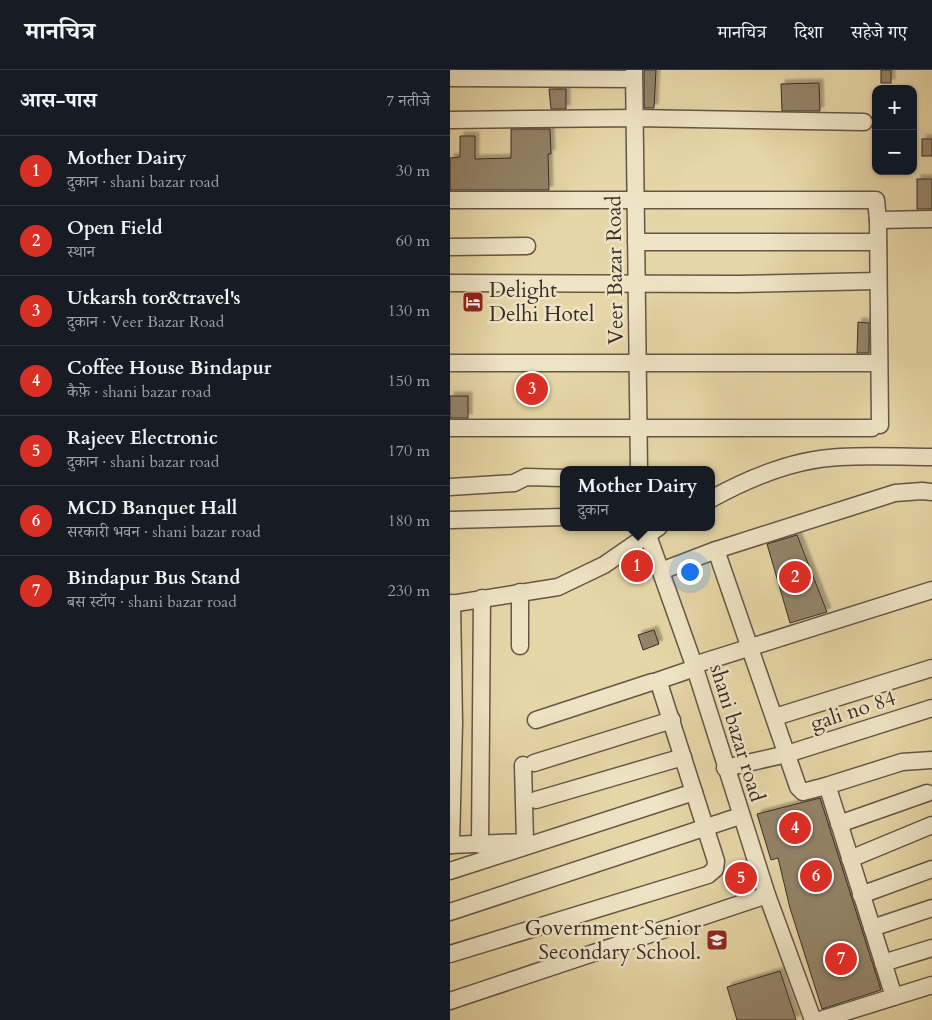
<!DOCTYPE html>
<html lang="hi">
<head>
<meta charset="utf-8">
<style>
	:root { --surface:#171b24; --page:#242831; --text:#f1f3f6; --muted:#9ea1a6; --line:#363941; --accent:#d93025 }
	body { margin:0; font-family:Cardo,"Noto Serif Devanagari",serif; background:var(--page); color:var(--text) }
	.controls { position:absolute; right:15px; top:15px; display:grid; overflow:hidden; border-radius:10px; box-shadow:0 1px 4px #0004 }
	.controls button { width:45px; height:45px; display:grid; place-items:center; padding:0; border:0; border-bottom:1px solid var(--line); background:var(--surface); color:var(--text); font:25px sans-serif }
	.you { position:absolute; left:239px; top:501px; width:18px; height:18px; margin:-12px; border:4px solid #fff; border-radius:50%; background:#1a73e8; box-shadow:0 0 0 8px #1a73e833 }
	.badge { display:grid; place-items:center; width:32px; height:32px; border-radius:50%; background:var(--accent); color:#fff; font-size:16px; font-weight:700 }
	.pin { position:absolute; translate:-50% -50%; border:2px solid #fff; box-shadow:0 1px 5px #0006 }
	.popup { position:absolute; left:110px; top:396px; width:155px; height:65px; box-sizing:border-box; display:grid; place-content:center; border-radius:10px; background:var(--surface); filter:drop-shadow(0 1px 4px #0005); font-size:16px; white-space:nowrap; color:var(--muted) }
	.popup b { font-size:19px; color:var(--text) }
	.popup::after { content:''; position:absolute; left:50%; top:100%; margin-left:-10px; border:10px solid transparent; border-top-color:var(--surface) }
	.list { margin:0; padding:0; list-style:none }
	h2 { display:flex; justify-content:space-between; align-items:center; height:65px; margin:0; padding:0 20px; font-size:21px }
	h2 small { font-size:16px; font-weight:400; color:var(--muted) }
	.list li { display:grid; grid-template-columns:32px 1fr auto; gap:15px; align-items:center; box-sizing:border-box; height:70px; padding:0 20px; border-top:1px solid var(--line) }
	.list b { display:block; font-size:19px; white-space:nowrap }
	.list p { margin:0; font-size:16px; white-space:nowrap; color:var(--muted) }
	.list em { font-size:16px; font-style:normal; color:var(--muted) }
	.map { position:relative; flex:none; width:482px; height:950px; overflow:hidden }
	header { display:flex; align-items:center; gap:30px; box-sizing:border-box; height:70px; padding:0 25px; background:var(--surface); border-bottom:1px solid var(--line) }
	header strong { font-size:24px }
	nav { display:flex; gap:28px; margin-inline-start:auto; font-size:18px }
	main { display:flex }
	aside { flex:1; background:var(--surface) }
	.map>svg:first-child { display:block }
</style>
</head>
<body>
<header>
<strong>मानचित्र</strong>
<nav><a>मानचित्र</a><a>दिशा</a><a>सहेजे गए</a></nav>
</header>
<main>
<aside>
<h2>आस-पास<small>7 नतीजे</small></h2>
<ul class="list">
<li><span class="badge">1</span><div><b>Mother Dairy</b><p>दुकान · shani bazar road</p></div><em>30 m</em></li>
<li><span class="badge">2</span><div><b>Open Field</b><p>स्थान</p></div><em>60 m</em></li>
<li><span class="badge">3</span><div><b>Utkarsh tor&amp;travel's</b><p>दुकान · Veer Bazar Road</p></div><em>130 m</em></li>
<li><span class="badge">4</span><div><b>Coffee House Bindapur</b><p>कैफ़े · shani bazar road</p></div><em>150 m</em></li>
<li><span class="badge">5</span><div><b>Rajeev Electronic</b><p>दुकान · shani bazar road</p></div><em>170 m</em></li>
<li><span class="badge">6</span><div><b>MCD Banquet Hall</b><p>सरकारी भवन · shani bazar road</p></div><em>180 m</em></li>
<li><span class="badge">7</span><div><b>Bindapur Bus Stand</b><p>बस स्टॉप · shani bazar road</p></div><em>230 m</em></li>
</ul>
</aside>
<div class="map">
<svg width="482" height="950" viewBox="0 0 482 950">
	<defs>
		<filter id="shadow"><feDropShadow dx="4" dy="-4" stdDeviation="1" flood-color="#0004"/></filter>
	</defs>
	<rect width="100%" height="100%" fill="#e7d7a8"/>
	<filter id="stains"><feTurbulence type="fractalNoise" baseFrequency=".004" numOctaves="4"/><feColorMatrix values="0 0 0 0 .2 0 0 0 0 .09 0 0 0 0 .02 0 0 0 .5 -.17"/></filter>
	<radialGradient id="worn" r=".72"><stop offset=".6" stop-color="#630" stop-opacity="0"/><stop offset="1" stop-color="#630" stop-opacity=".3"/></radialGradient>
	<g fill="#938469" stroke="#392b25" filter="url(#shadow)">
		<path d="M194,0H206L204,38H194Z"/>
		<rect x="431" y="0" width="10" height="13"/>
		<path d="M369,13L370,41H332L331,14Z"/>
		<path d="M99,19H116V39H101Z"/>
		<path d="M61,59H100L101,84H98L99,120H0V88L10,87V66H25V89L61,88Z"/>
		<rect x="472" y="69" width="10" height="17"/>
		<rect x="467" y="109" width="15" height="30"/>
		<path d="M408,252L419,253V283H407Z"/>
		<rect x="0" y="326" width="18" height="22"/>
		<path d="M347,465L377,542L340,553L317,474Z"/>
		<path d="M204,560L209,574L193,580L188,565Z"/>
		<path d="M370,728L431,920L372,939L340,838L328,788L321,790L307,744Z"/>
		<path d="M295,793L303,819L288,824L280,798Z"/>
		<path d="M330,901L346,950H287L277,917Z"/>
	</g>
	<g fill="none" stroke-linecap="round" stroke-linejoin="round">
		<g stroke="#645646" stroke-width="19">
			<g id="minor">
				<path d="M184,0L189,400"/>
				<path d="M0,8L184,9"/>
				<path d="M0,50L185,48L414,52"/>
				<path d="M0,130H426L428,150L430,355"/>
				<path d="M428,150L482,149"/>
				<path d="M186,172H428"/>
				<path d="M0,177L77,176"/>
				<path d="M0,213L288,214L428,211"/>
				<path d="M0,293H429"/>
				<path d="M0,358H422"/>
				<path d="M0,417L64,413L76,407L113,408"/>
				<path d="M261,429C299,408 346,389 390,387C421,385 452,387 482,387"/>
				<path d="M0,450L113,447"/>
				<path d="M195,457L244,595L317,825L363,950"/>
				<path d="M266,480L348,717L353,722L376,716L378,718L444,927"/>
				<path d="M211,501L266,480L445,423L472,421L482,422"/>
				<path d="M0,534L108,517L154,495L209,457"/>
				<path d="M70,576V522"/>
				<path d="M244,595L482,520"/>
				<path d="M207,611L245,598"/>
				<path d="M325,647L482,598"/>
				<path d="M84,693L222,650"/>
				<path d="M275,698L337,684L482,638"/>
				<path d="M376,716L452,692L482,690"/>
				<path d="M86,730L233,687"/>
				<path d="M389,754L477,723"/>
				<path d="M0,775L75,772L73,695"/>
				<path d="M1,775L4,653L2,533"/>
				<path d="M30,775L32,528"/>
				<path d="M400,789L482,755"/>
				<path d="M0,801L244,722"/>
				<path d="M411,825L482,799"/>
				<path d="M0,842L290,746"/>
				<path d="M422,858L482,838"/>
				<path d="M0,884L258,805L265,799L266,791L209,613L202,612L86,650"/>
				<path d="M433,893L482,878"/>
				<path d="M0,931L317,825"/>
				<path d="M370,950L482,915"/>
			</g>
		</g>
		<use href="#minor" stroke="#efe5c6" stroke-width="16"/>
	</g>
	<defs>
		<g id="hotel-square" transform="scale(1.125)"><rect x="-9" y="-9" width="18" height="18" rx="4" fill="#8f2418" stroke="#efe5c6"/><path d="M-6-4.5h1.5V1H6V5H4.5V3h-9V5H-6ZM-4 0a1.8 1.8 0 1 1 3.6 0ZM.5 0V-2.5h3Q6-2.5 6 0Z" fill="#fff"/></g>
		<g id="school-square" transform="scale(1.125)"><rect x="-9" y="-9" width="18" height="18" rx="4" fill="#8f2418" stroke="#efe5c6"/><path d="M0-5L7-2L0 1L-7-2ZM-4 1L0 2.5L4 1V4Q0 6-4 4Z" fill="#fff"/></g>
	</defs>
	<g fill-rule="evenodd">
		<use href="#hotel-square" x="23" y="232"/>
		<use href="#school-square" x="267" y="870"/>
	</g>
	<g text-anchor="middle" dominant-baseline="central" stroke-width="5" stroke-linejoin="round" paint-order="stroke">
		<g font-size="21" fill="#392b25" stroke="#efe5c6">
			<text transform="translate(165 200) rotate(-91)">Veer Bazar Road</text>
			<text transform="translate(403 641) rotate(-18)">gali no 84</text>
			<text transform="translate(287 663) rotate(73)">shani bazar road</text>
		</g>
		<g font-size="21" fill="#392b25" stroke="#efe5c6" text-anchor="start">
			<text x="39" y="220">Delight<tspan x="39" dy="24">Delhi Hotel</tspan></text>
			<text x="251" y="858" text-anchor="end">Government Senior<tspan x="251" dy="24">Secondary School.</tspan></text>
		</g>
	</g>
	<rect width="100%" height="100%" filter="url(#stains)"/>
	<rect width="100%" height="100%" fill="url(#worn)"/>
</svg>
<div class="controls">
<button>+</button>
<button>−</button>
</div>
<div class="you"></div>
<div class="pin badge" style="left:187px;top:496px">1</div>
<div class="popup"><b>Mother Dairy</b>दुकान</div>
<div class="pin badge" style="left:345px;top:507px">2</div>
<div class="pin badge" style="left:82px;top:319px">3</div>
<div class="pin badge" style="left:345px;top:758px">4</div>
<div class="pin badge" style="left:291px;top:808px">5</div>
<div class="pin badge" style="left:366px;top:806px">6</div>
<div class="pin badge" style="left:391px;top:889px">7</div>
</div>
</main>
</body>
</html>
